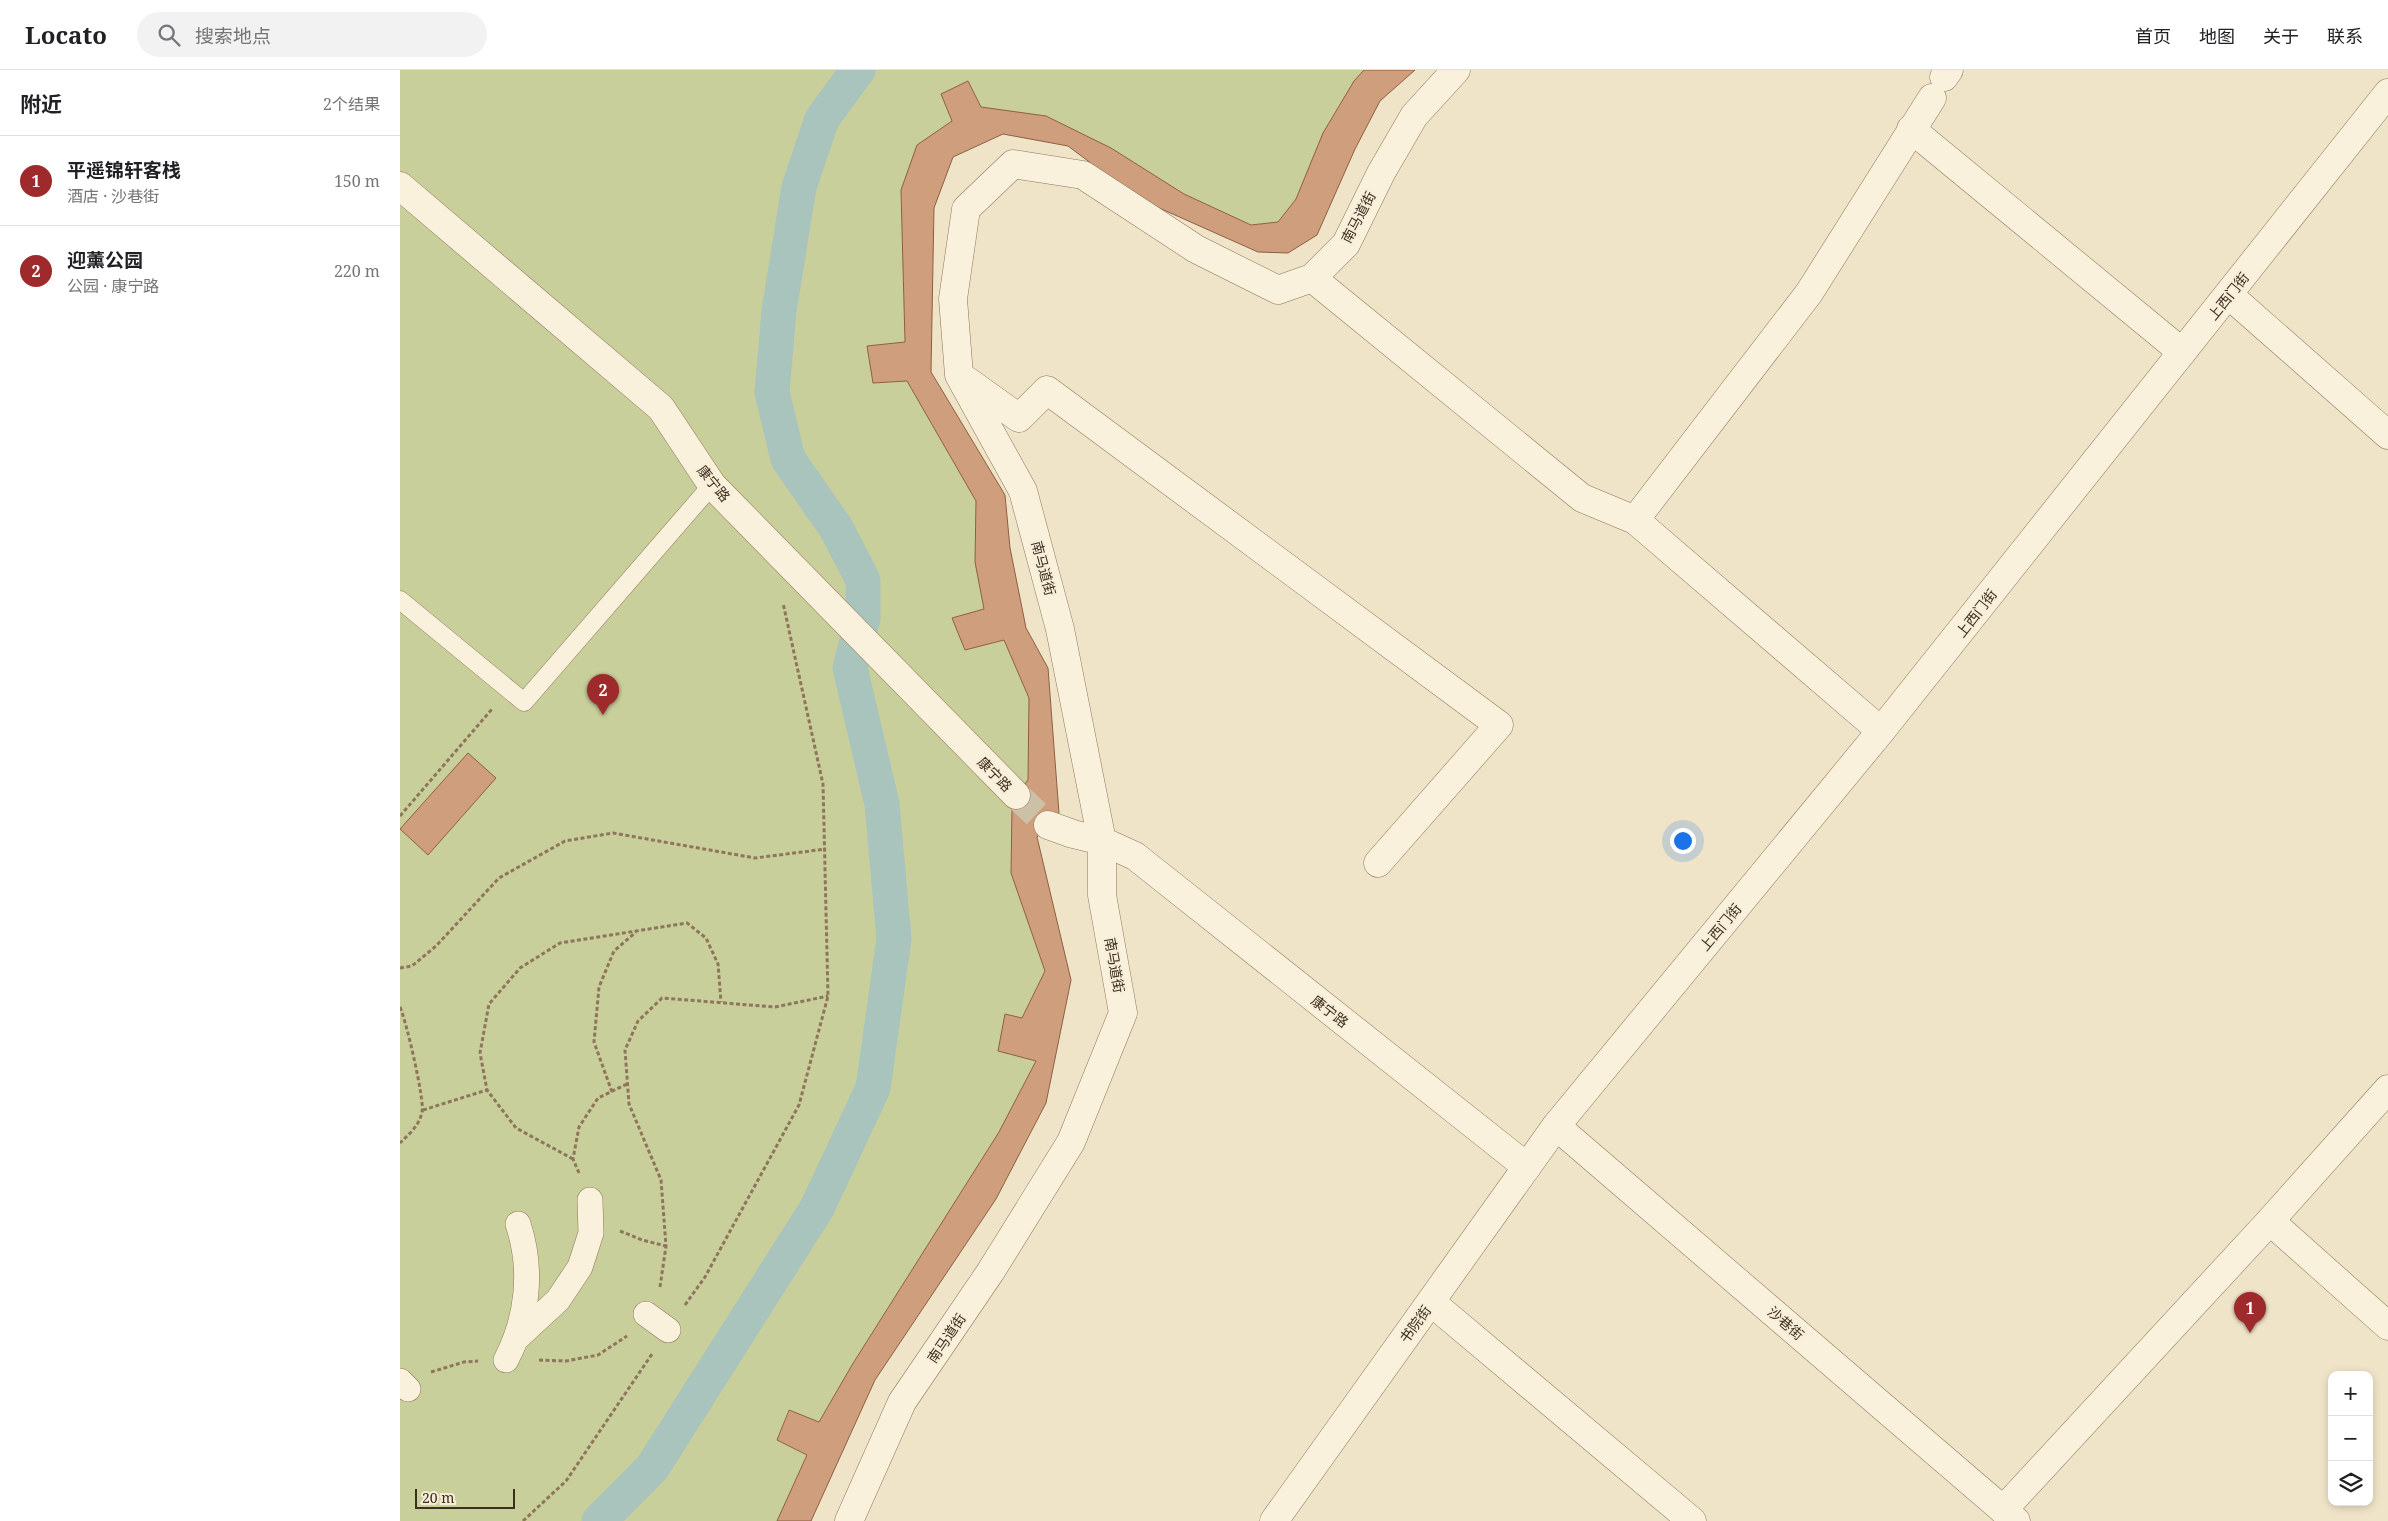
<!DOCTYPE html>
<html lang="zh">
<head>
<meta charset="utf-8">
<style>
	:root { --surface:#fff; --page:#f2f2f2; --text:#202124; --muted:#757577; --line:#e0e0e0; --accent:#9e2a2b }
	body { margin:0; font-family:"Noto Serif","Noto Sans SC",serif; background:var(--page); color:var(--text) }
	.controls { position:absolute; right:15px; bottom:15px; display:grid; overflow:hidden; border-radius:10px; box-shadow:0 2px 8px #0003 }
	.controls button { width:45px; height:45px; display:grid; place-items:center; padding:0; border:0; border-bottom:1px solid var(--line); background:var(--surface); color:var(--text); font:25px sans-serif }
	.scale { position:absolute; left:15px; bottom:12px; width:100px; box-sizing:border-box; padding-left:5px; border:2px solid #3d2e20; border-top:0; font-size:14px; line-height:18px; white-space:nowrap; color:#3d2e20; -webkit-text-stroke:4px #f7eed8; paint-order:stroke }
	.you { position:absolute; left:1282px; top:770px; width:18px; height:18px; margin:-12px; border:4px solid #fff; border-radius:50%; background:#1a73e8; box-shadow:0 0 0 8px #1a73e833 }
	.badge { display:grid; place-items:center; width:32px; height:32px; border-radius:50%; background:var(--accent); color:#fff; font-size:16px; font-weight:700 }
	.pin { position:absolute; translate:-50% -41px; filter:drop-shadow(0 1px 2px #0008) }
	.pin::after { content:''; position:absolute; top:26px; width:18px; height:15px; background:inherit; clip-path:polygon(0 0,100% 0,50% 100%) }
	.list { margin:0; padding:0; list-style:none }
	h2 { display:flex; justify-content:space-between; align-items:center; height:65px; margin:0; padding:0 20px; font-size:21px }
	h2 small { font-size:16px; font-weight:400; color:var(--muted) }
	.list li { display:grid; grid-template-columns:32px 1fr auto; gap:15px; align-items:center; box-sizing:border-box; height:90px; padding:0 20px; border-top:1px solid var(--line) }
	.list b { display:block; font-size:19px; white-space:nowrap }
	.list p { margin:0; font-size:16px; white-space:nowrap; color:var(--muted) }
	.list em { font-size:16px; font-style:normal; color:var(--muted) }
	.icon { flex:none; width:28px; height:28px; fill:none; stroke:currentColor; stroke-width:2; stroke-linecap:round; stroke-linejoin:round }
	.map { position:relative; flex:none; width:1988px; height:1451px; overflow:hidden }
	header { display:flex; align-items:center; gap:30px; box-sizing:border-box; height:70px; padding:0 25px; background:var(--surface); border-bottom:1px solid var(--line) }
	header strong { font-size:24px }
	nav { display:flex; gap:28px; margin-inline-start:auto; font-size:18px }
	.search { width:350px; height:45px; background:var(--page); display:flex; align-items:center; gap:12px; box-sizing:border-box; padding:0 18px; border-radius:28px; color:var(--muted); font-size:19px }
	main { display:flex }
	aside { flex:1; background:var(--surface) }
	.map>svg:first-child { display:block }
</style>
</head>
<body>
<header>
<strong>Locato</strong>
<div class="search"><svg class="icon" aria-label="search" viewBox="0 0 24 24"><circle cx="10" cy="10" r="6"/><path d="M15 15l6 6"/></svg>搜索地点</div>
<nav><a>首页</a><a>地图</a><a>关于</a><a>联系</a></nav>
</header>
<main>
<aside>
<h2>附近<small>2个结果</small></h2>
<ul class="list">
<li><span class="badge">1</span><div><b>平遥锦轩客栈</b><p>酒店 · 沙巷街</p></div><em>150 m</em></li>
<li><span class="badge">2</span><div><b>迎薰公园</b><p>公园 · 康宁路</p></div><em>220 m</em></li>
</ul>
</aside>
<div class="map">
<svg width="1988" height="1451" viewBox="0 0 1988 1451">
	<rect width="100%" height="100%" fill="#f0e4c8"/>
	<path fill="#c9cf9b" d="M0,0H964L896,129L878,152L851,155L784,124L711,78L646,46L581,37L568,12L541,24L552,51L517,75L501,120L505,272L467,276L473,313L507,311L576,431L584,539L552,548L565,580L604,570L629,628L628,710L616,725L611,803L645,901L622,948L605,944L599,981L636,991L599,1062L452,1295L419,1352L388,1340L377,1370L407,1385L377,1451H0Z"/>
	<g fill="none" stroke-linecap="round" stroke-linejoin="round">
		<path stroke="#a9c4bc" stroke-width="35" d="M199,1451L252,1398L417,1138L473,1018L494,869L482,734L450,598L463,548V510L436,458L388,389L372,322L379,241L399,117L422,49L458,0"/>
	</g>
	<g fill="#cf9f7d" stroke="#8d5f41">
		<path d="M964,0H1015L980,31L955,79L917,165L888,183L858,182L739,129L668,76L603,64L553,87L534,138L531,302L605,425L610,478L626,558L648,598L659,743L637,767L671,910L646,1033L596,1129L475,1310L411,1451H377L407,1385L377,1370L389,1340L419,1352L452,1295L599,1062L636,991L598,981L605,944L622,948L645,901L611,803L612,739L616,725L628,710L629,628L604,570L565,580L552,548L584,539L575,492L576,431L507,311L473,313L467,276L505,272L501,120L517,75L552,51L541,24L568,11L581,37L646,46L711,78L784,124L851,155L878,152L896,129L923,63L954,11Z"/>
		<path d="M68,683L96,708L28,785L0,759Z"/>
	</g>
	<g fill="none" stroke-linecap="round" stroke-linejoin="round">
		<path stroke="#ccc0a6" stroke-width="28" stroke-dasharray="28 14" stroke-linecap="butt" d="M616,725L648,755"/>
		<g stroke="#8d765c" stroke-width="19">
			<path id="service" d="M0,530L124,632L312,415"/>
		</g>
		<g stroke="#8d765c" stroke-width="26">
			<g id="pedestrian">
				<path d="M246,1244L268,1260"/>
				<path d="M118,1267L158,1230L180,1197L191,1163L190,1130"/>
				<path d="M106,1290C128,1248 133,1199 118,1154"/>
				<path d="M0,1311L8,1319"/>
			</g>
		</g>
		<g stroke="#8d765c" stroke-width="29">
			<g id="minor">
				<path d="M1544,7L1549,0"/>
				<path d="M1511,59L1782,282"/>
				<path d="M912,208L1182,428L1235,450L1481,661"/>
				<path d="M1829,225L1988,365"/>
				<path d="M566,310L619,348L647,320L1099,655L978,793"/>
				<path d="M1235,450L1409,223L1532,28"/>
				<path d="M1156,1056L1616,1451"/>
				<path d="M1870,1151L1988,1256"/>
				<path d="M1031,1232L1292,1451"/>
				<path d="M1603,1440L1870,1151L1988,1019"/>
				<path d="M449,1451L502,1332L591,1201L671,1072L723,943L702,825V771L660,559L623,421L559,305L553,229L566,139L613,94L683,105L796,179L878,220L912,208L946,174L981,103L1014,46L1056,0"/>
			</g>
		</g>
		<g stroke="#8d765c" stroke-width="29">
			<g id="tertiary">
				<path d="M0,116L261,338L312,415L616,725"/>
				<path d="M648,755L673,764L702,771L735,786L1127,1097"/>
				<path d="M874,1451L1156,1056L1481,661L1988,23"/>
			</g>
		</g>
		<g stroke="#8d765c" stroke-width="3" stroke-dasharray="4 2.5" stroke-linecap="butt">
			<path d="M0,746L92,639"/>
			<path d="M0,898L12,896L36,876L99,808L165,771L213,763L355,788L426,779"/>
			<path d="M0,937C6,950 25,1031 22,1042C19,1056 10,1063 0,1073"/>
			<path d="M212,1022L194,972L199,917L214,881L236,862"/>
			<path d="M23,1040L87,1020"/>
			<path d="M173,1089L116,1058L87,1020L80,983L89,934L120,898L160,873L287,853L306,868L318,894L321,932"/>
			<path d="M179,1103L173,1089L179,1057L198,1028L227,1014"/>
			<path d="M220,1161L242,1170L266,1176"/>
			<path d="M260,1217L266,1176L261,1110L229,1034L225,980L238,951L262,928L375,937L428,926"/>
			<path d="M285,1235L305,1207L399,1035L428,926L423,714L383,533"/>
			<path d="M139,1290L166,1291L198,1285L227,1266"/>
			<path d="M31,1302L64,1292L78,1291"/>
			<path d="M123,1451L166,1411L252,1284"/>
		</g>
		<use href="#service" stroke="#faf1dc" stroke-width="18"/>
		<use href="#pedestrian" stroke="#faf1dc" stroke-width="25"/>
		<use href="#minor" stroke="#faf1dc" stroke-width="28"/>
		<use href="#tertiary" stroke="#faf1dc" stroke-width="28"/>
	</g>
	<g text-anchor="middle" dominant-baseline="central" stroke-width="4" stroke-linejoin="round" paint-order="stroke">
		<g font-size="14" fill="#3d2e20" stroke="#f7eed8">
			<text transform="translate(958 147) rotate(-62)">南马道街</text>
			<text transform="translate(1828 226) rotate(-51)">上西门街</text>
			<text transform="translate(314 413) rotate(51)">康宁路</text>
			<text transform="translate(644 498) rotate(75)">南马道街</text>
			<text transform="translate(1576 543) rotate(-52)">上西门街</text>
			<text transform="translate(595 704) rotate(46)">康宁路</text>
			<text transform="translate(1320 857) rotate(-50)">上西门街</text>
			<text transform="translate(715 895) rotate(80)">南马道街</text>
			<text transform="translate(930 941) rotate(38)">康宁路</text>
			<text transform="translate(1386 1253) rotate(41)">沙巷街</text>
			<text transform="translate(1015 1254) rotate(-54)">书院街</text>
			<text transform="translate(546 1268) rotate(-56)">南马道街</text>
		</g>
	</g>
</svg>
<div class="controls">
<button>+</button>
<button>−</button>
<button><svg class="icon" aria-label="layers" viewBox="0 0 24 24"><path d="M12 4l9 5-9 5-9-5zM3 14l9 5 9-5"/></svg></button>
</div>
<div class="scale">20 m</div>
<div class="you"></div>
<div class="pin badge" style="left:1850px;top:1263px">1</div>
<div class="pin badge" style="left:203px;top:645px">2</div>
</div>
</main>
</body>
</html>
